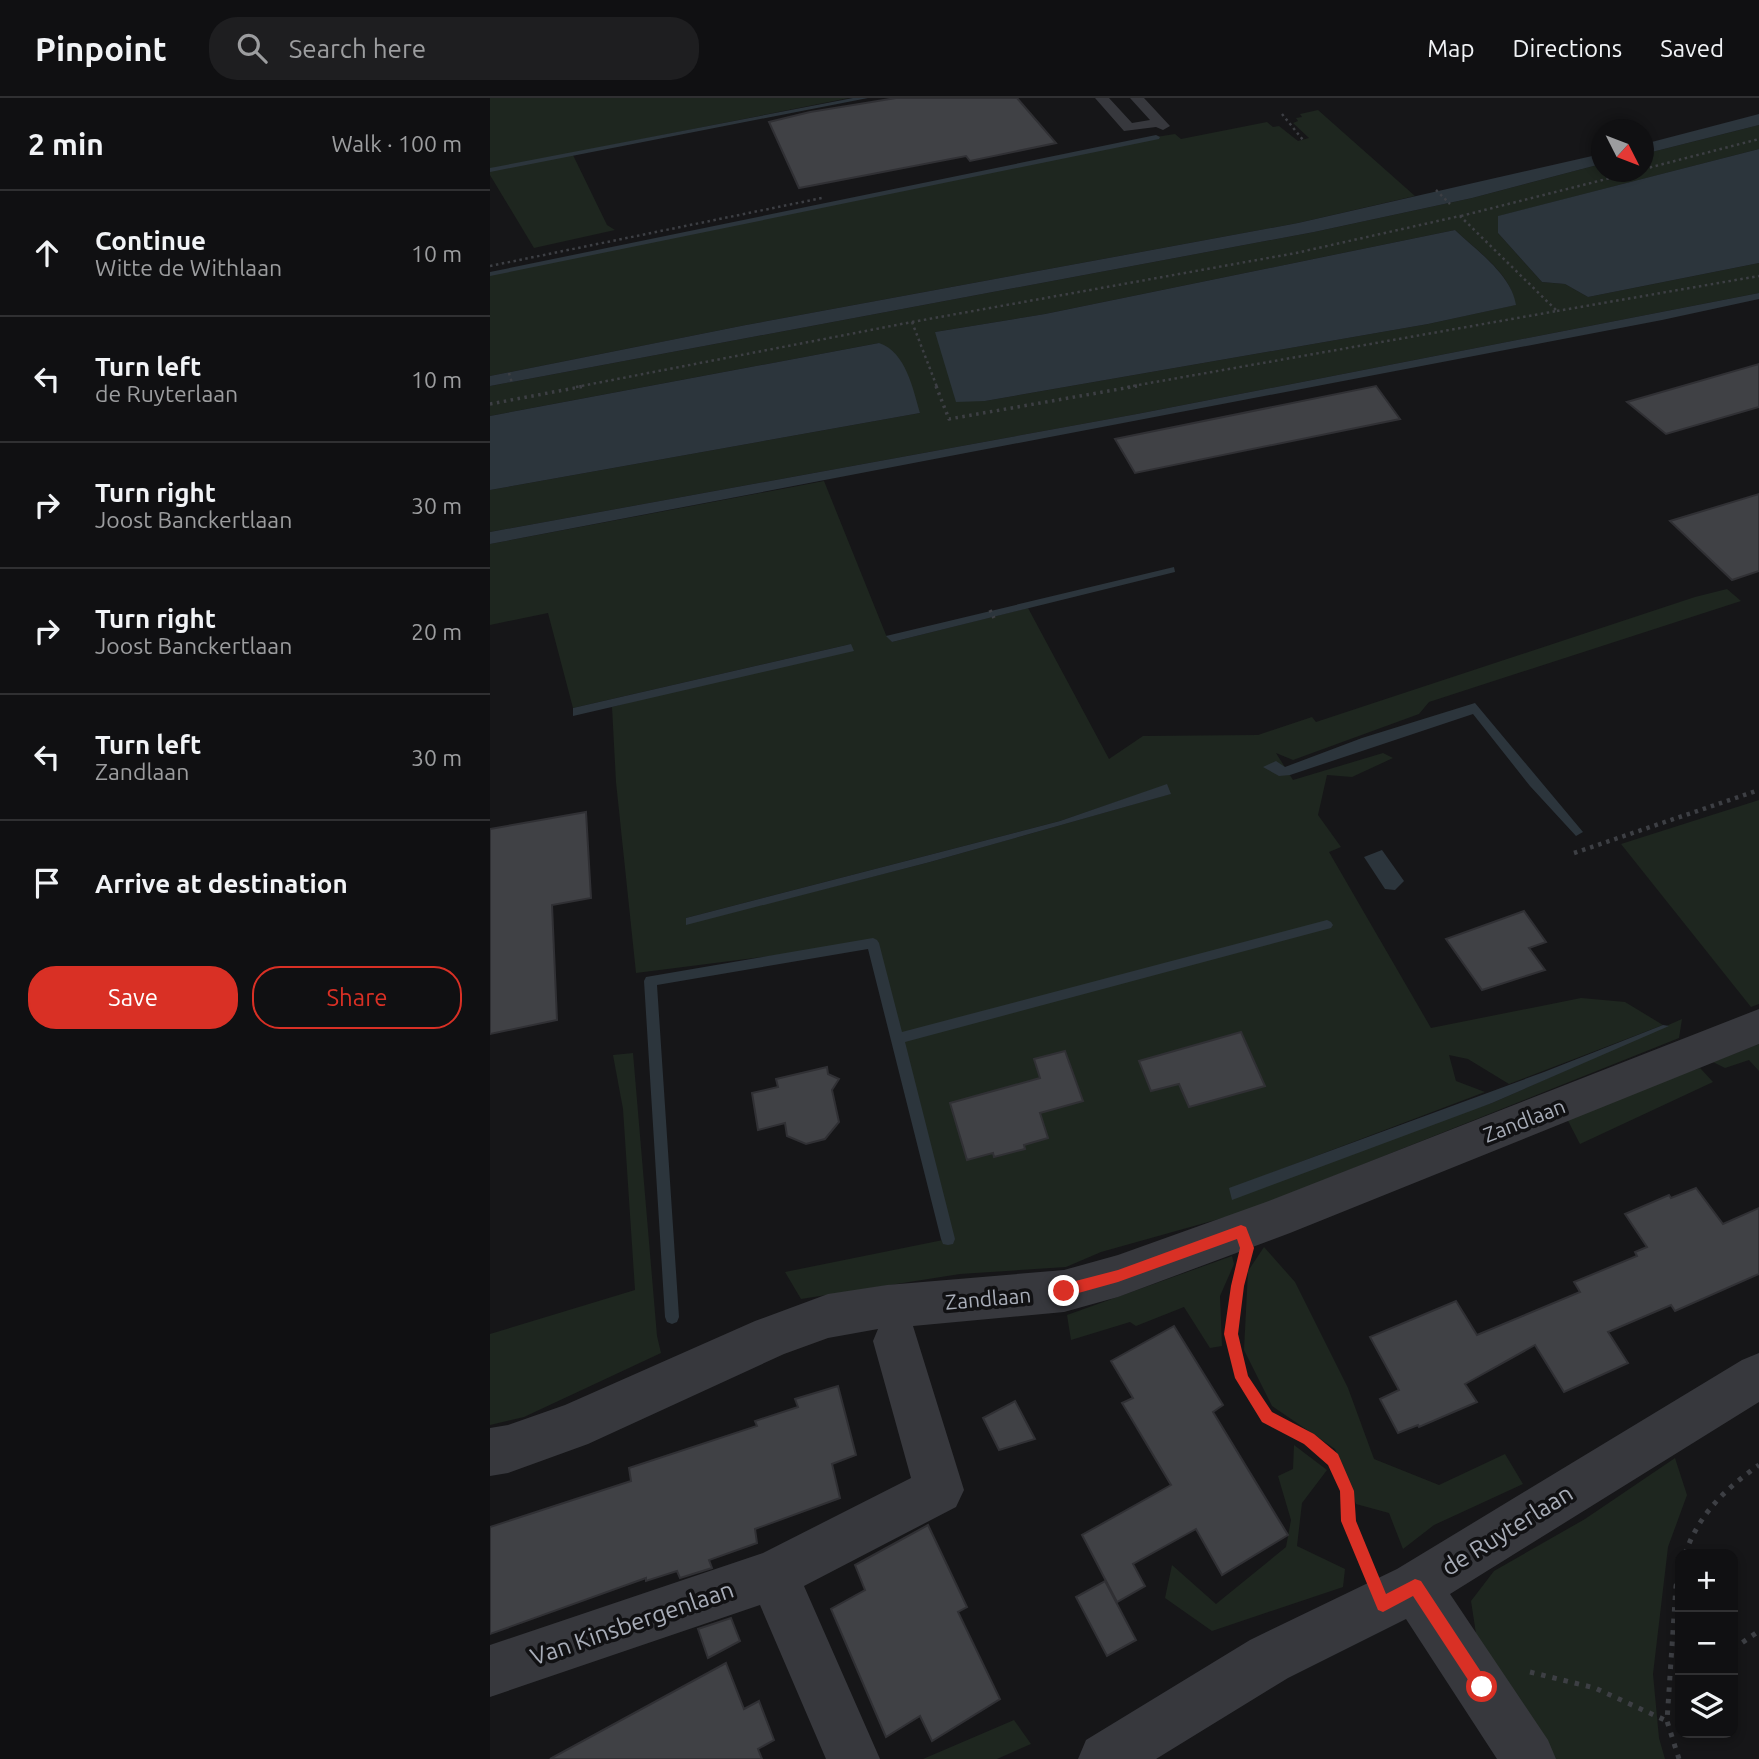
<!DOCTYPE html>
<html lang="en">
<head>
<meta charset="utf-8">
<style>
	:root { --surface:#101012; --page:#1e1e20; --text:#f1f3f6; --muted:#9c9d9f; --line:#303032; --accent:#d93025 }
	body { margin:0; font-family:Ubuntu,sans-serif; background:var(--page); color:var(--text) }
	.controls { position:absolute; right:21px; bottom:21px; display:grid; overflow:hidden; border-radius:14px; box-shadow:0 4px 10px #0003 }
	.controls button { width:63px; height:63px; display:grid; place-items:center; padding:0; border:0; border-bottom:2px solid var(--line); background:var(--surface); color:var(--text); font:35px sans-serif }
	.compass { position:absolute; left:1101px; top:21px; width:63px; height:63px; border-radius:50%; background:var(--surface); box-shadow:0 4px 10px #0003; rotate:132deg }
	.stop { position:absolute; width:21px; height:21px; margin:-16px; border:5px solid #d93025; border-radius:50%; background:#fff }
	.stop.end { background:#d93025; border-color:#fff; box-shadow:0 2px 7px #0008 }
	.list { margin:0; padding:0; list-style:none }
	h2 { display:flex; justify-content:space-between; align-items:center; height:91px; margin:0; padding:0 28px; font-size:30px }
	h2 small { font-size:23px; font-weight:400; color:var(--muted) }
	.list li { display:grid; grid-template-columns:46px 1fr auto; gap:21px; align-items:center; box-sizing:border-box; height:126px; padding:0 28px; border-top:2px solid var(--line) }
	.list b { display:block; font-size:26px; white-space:nowrap }
	.list p { margin:0; font-size:23px; white-space:nowrap; color:var(--muted) }
	.list em { font-size:23px; font-style:normal; color:var(--muted) }
	.actions { display:flex; gap:14px; padding:21px 28px }
	.actions a { flex:1; padding:16px 0; border:2px solid var(--accent); border-radius:28px; text-align:center; font-size:24px; color:var(--accent) }
	.actions .main { background:var(--accent); color:#fff }
	.icon { flex:none; width:38px; height:38px; fill:none; stroke:currentColor; stroke-width:2; stroke-linecap:round; stroke-linejoin:round }
	.map { position:relative; flex:none; width:1269px; height:1661px; overflow:hidden }
	header { display:flex; align-items:center; gap:42px; box-sizing:border-box; height:98px; padding:0 35px; background:var(--surface); border-bottom:2px solid var(--line) }
	header strong { font-size:33px }
	nav { display:flex; gap:38px; margin-inline-start:auto; font-size:24px }
	.search { width:490px; height:63px; background:var(--page); display:flex; align-items:center; gap:18px; box-sizing:border-box; padding:0 24px; border-radius:28px; color:var(--muted); font-size:26px }
	main { display:flex }
	aside { flex:1; background:var(--surface) }
	.map>svg:first-child { display:block }
</style>
</head>
<body>
<header>
<strong>Pinpoint</strong>
<div class="search"><svg class="icon" aria-label="search" viewBox="0 0 24 24"><circle cx="10" cy="10" r="6"/><path d="M15 15l6 6"/></svg>Search here</div>
<nav><a>Map</a><a>Directions</a><a>Saved</a></nav>
</header>
<main>
<aside>
<h2>2 min<small>Walk · 100 m</small></h2>
<ul class="list">
<li><svg class="icon" aria-label="ahead" viewBox="0 0 24 24"><path d="M12 20V5M6 11l6-6 6 6"/></svg><div><b>Continue</b><p>Witte de Withlaan</p></div><em>10 m</em></li>
<li><svg class="icon" aria-label="left" viewBox="0 0 24 24"><path d="M17 20v-9H6M10 6l-5 5 5 5"/></svg><div><b>Turn left</b><p>de Ruyterlaan</p></div><em>10 m</em></li>
<li><svg class="icon" aria-label="right" viewBox="0 0 24 24"><path d="M7 20v-9h11M14 6l5 5-5 5"/></svg><div><b>Turn right</b><p>Joost Banckertlaan</p></div><em>30 m</em></li>
<li><svg class="icon" aria-label="right" viewBox="0 0 24 24"><path d="M7 20v-9h11M14 6l5 5-5 5"/></svg><div><b>Turn right</b><p>Joost Banckertlaan</p></div><em>20 m</em></li>
<li><svg class="icon" aria-label="left" viewBox="0 0 24 24"><path d="M17 20v-9H6M10 6l-5 5 5 5"/></svg><div><b>Turn left</b><p>Zandlaan</p></div><em>30 m</em></li>
<li><svg class="icon" aria-label="arrive" viewBox="0 0 24 24"><path d="M6 21V4h12l-3 4 3 4H6"/></svg><div><b>Arrive at destination</b></div></li>
</ul>
<div class="actions"><a class="main">Save</a><a>Share</a></div>
</aside>
<div class="map">
<svg width="1269" height="1661" viewBox="0 0 1269 1661">
	<rect width="100%" height="100%" fill="#161618"/>
	<g fill="#1e261f" fill-rule="evenodd">
		<path d="M0,0H359L82,55L117,127L125,132L44,150L0,77Z"/>
		<path d="M828,12L925,98L808,125L256,227L0,278V175L666,39L685,36L691,41L777,24L783,29L789,28L808,43L819,40L803,25L808,23L806,20L812,19L810,16Z"/>
		<path d="M1269,27V51L1009,118L1008,135L1052,184L1075,186L1098,199L1269,165V195L647,316L0,434V392L430,315L389,245L0,318V288L824,134L982,100L1111,66L1112,74H1154V56ZM965,132C986,152 1023,177 1025,207L938,226L495,303L445,234L555,216Z"/>
		<path d="M334,383L396,537L402,544L538,510L619,661L653,638L768,637L822,619L826,624L1205,499L1237,491L1251,503L939,604L929,616L803,662L786,655L803,682L893,655L903,660L862,679L837,677L828,717L851,749L839,754L941,930L1091,900L1135,904L1173,927L1019,986L978,961L959,957L966,983L995,994L739,1091L1002,1005L1192,921L1189,940L754,1114L611,1154L576,1169L470,1176L311,1201L295,1174L458,1141L383,845L146,875L126,684L122,609L361,546L83,610L58,515L0,527V446ZM676,687L680,696L440,764L196,826V820L570,723Z"/>
		<path d="M1269,702V906L1261,909L1131,746Z"/>
		<path d="M1269,946V973L1259,962L1235,970L1223,964Z"/>
		<path d="M143,955L167,1238L171,1255L34,1319L0,1327V1236L145,1192L133,1011L123,957Z"/>
		<path d="M1210,970L1223,984L1090,1046L1074,1015Z"/>
		<path d="M774,1149L805,1184L858,1290L884,1361L949,1387L1015,1356L1033,1386L944,1427L913,1451L899,1415L866,1406L845,1351L782,1308L754,1252L758,1173Z"/>
		<path d="M742,1158L744,1166L730,1198L732,1248L720,1250L694,1209L646,1228L640,1224L581,1242L577,1217Z"/>
		<path d="M804,1347L837,1372L812,1405L807,1448L855,1471L853,1489L722,1533L675,1500L682,1467L726,1506L796,1449L801,1422L788,1378L803,1371Z"/>
		<path d="M1185,1360L1197,1397L1178,1449L1163,1576L1169,1640L1175,1661H1065L987,1542L981,1503L1004,1473L1095,1421Z"/>
		<path d="M524,1622L541,1646L507,1661H433Z"/>
	</g>
	<g fill="#2c353c">
		<path d="M1269,16V27L1154,56V46Z"/>
		<path d="M1269,51V165L1098,199L1075,186L1052,184L1008,135V118Z"/>
		<path d="M1111,56V66L982,100L824,134L0,288V278L256,227L808,125Z"/>
		<path d="M965,132C986,152 1022,177 1026,207L938,226L495,303L466,304L445,234L555,216Z"/>
		<path d="M1269,195V201L1172,222L0,446V434L647,316Z"/>
		<path d="M389,245C416,254 423,291 430,315L0,392V318Z"/>
		<path d="M684,469L685,474L402,544L396,538Z"/>
		<path d="M361,546L364,553L83,618V610Z"/>
		<path d="M985,605L1093,734L1086,738L1040,688L983,616L800,677L789,678L773,669L786,663L795,669L872,640Z"/>
		<path d="M677,686L681,696L440,764L196,827V820L570,723Z"/>
		<path d="M892,752L914,783L905,792L895,791L874,759Z"/>
		<path d="M1173,927L1179,928L1002,1005L742,1102L739,1090L1054,974Z"/>
	</g>
	<g fill="none" stroke-linecap="round" stroke-linejoin="round">
		<g fill="#2c353c" fill-rule="evenodd">
			<path d="M363,0H378L0,74V70Z"/>
			<path d="M666,37L670,39L669,41L0,178V174Z"/>
			<path d="M837,822L841,824L843,827L841,830L415,944L465,1141L463,1146L458,1147L453,1146L451,1141L378,851L167,887L189,1219L187,1224L182,1226L177,1224L175,1219L154,883L156,879L383,840L387,842L389,845L412,934Z"/>
		</g>
	</g>
	<g fill="#404145" stroke="#303034" stroke-width="2">
		<path d="M406,0H527L566,45L480,63L476,58L309,90L279,24L320,14Z"/>
		<path d="M1269,266V309L1176,336L1137,304Z"/>
		<path d="M886,288L910,321L645,375L625,341Z"/>
		<path d="M1269,396V473L1242,482L1180,423Z"/>
		<path d="M96,714L101,800L62,807L67,922L0,936V731Z"/>
		<path d="M1034,813L1056,844L1039,850L1055,872L992,892L956,841Z"/>
		<path d="M751,934L775,988L699,1009L689,986L661,993L649,963Z"/>
		<path d="M575,953L593,1003L550,1015L558,1040L534,1047L535,1051L504,1059L503,1055L477,1062L460,1005L550,980L544,961Z"/>
		<path d="M337,969L338,976L349,981L342,992L349,1024L335,1041L316,1046L297,1038L295,1025L268,1032L262,995L288,989L286,981Z"/>
		<path d="M1206,1090L1233,1126L1269,1110V1176L1185,1213L1181,1207L1118,1234L1138,1265L1074,1294L1045,1247L975,1286L987,1304L929,1329L928,1327L908,1335L890,1301L909,1292L880,1239L966,1203L987,1237L1090,1194L1084,1184L1147,1158L1145,1154L1157,1149L1135,1116L1179,1097L1181,1100Z"/>
		<path d="M684,1228L733,1307L723,1314L798,1437L732,1477L706,1431L643,1466L655,1488L627,1504L592,1437L681,1387L632,1305L643,1300L621,1263Z"/>
		<path d="M348,1288L366,1357L342,1366L350,1400L265,1431L267,1445L219,1462L222,1470L190,1480L187,1473L156,1483V1480L0,1536V1429L141,1383L139,1370L267,1328L265,1323L308,1309L305,1301Z"/>
		<path d="M525,1303L545,1341L509,1352L493,1320Z"/>
		<path d="M438,1427L477,1509L468,1514L510,1601L442,1643L430,1618L396,1639L341,1511L375,1492L365,1467Z"/>
		<path d="M615,1483L646,1542L617,1558L586,1499Z"/>
		<path d="M241,1520L250,1543L218,1560L208,1531Z"/>
		<path d="M236,1565L254,1611L269,1603L284,1642L268,1651L272,1661H60Z"/>
	</g>
	<g fill="none" stroke-linecap="round" stroke-linejoin="round">
		<g stroke="#3d3f44" stroke-width="2.5" stroke-dasharray="2.5 3.5" stroke-linecap="butt">
			<path d="M792,16L813,42"/>
			<path d="M1154,71L1269,41"/>
			<path d="M946,92L960,106"/>
			<path d="M971,118L1144,74"/>
			<path d="M0,168L332,100"/>
			<path d="M1067,213L1269,178"/>
			<path d="M422,224L447,289"/>
			<path d="M422,224L806,155L970,118L1067,213L637,289"/>
			<path d="M19,275L22,285"/>
			<path d="M86,289L422,224"/>
		</g>
		<g stroke="#3d3f44" stroke-width="3.5" stroke-dasharray="2.5 4.5" stroke-linecap="butt">
			<path d="M446,288L459,321L647,288"/>
			<path d="M0,306L95,288"/>
			<path d="M500,512L504,520"/>
		</g>
		<path stroke="#3d3f44" stroke-width="4.5" stroke-dasharray="3.5 5" stroke-linecap="butt" d="M1084,755L1269,692"/>
		<g stroke="#3d3f44" stroke-width="5" stroke-dasharray="4.5 7" stroke-linecap="butt">
			<path d="M751,1175L741,1236L752,1280L777,1319L819,1341L843,1362L857,1393L858,1423L876,1464"/>
			<path d="M1195,1456C1209,1416 1235,1391 1269,1367"/>
			<path d="M1243,1551L1269,1533"/>
			<path d="M1040,1574L1105,1590L1177,1623"/>
			<path d="M1189,1661L1177,1623L1186,1488L1190,1472"/>
		</g>
		<path fill="#37383d" fill-rule="evenodd" d="M605,0H619L642,25L660,22L640,0H654L680,28L673,32L666,29L634,33Z"/>
		<g fill="#37383d" fill-rule="evenodd">
			<path d="M1269,911V946L800,1135L628,1199L574,1214L423,1228L474,1392L466,1409L314,1488L390,1661H336L270,1507L0,1599V1547L273,1455L421,1380L383,1243L388,1231L338,1240L294,1256L98,1346L18,1375L0,1378V1330L18,1327L75,1307L265,1223L338,1196L397,1187L574,1172L628,1157L776,1104Z"/>
			<path d="M1269,1255V1304L960,1496L1058,1642L1066,1661H1007L916,1521L798,1580L666,1661H588L596,1642L760,1542L907,1471L1252,1262Z"/>
		</g>
	</g>
	<path fill="#d93025" d="M751,1127L756,1129L764,1150L754,1188L748,1236L758,1278L782,1314L824,1336L848,1356L864,1393L866,1423L896,1496L925,1481L931,1483L997,1583L1000,1589L997,1594L992,1597L986,1594L923,1498L893,1514L888,1512L851,1423L850,1393L838,1367L814,1346L772,1324L745,1280L734,1236L741,1188L750,1150L747,1141L628,1184L574,1199L567,1193L574,1186L628,1172Z"/>
	<g text-anchor="middle" dominant-baseline="central" stroke-width="7" stroke-linejoin="round" paint-order="stroke">
		<g font-size="21" fill="#a8adb8" stroke="#111113">
			<text transform="translate(1034 1022) rotate(-21)">Zandlaan</text>
			<text transform="translate(498 1200) rotate(-5)">Zandlaan</text>
		</g>
		<g font-size="24" fill="#a8adb8" stroke="#111113">
			<text transform="translate(1017 1432) rotate(-32)">de Ruyterlaan</text>
			<text transform="translate(142 1525) rotate(-19)">Van Kinsbergenlaan</text>
		</g>
	</g>
</svg>
<div class="controls">
<button>+</button>
<button>−</button>
<button><svg class="icon" aria-label="layers" viewBox="0 0 24 24"><path d="M12 4l9 5-9 5-9-5zM3 14l9 5 9-5"/></svg></button>
</div>
<svg class="compass" viewBox="-18 -18 36 36"><path d="M0-13l5 13h-10z" fill="#e53935"/><path d="M0 13l5-13h-10z" fill="#9c9d9f"/></svg>
<div class="stop" style="left:992px;top:1589px"></div>
<div class="stop end" style="left:574px;top:1193px"></div>
</div>
</main>
</body>
</html>
